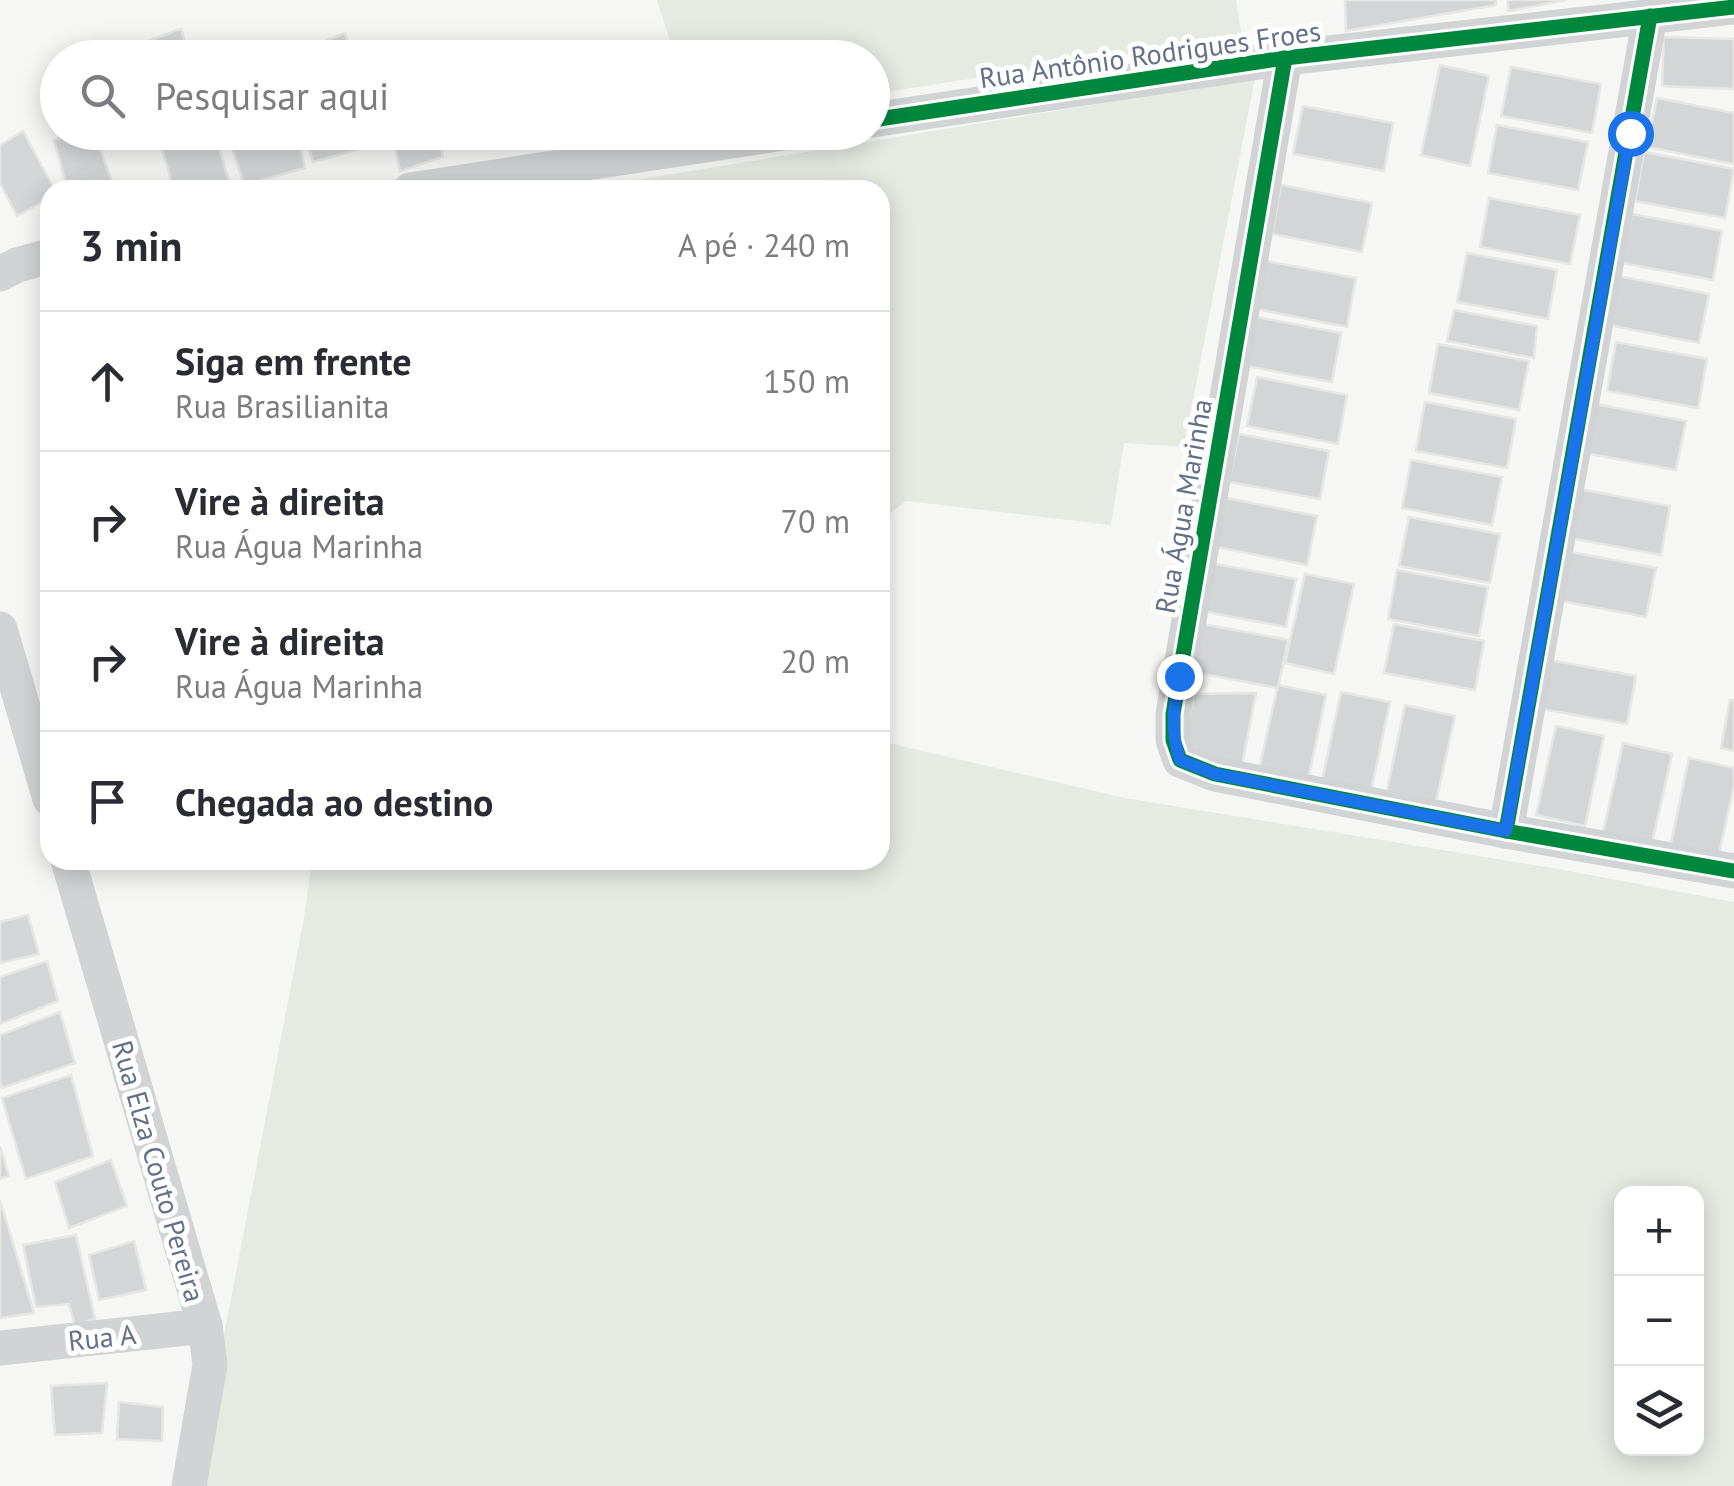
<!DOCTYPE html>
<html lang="pt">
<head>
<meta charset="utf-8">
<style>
	:root { --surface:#fff; --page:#f7f7f7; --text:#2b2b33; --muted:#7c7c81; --line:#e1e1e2 }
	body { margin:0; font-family:"PT Sans",sans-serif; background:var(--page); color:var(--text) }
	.controls { position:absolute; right:30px; bottom:30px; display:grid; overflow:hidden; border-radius:20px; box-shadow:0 5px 25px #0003 }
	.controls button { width:90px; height:90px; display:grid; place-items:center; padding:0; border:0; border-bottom:2px solid var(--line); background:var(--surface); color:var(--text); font:50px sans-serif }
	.stop { position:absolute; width:30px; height:30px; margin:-22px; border:8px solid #1a73e8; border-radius:50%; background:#fff }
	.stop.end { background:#1a73e8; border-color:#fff; box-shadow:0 2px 10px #0008 }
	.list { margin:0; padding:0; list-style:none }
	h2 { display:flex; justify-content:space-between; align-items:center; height:130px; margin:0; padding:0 40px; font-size:42px }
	h2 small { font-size:32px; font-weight:400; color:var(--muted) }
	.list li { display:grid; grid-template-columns:65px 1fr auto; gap:30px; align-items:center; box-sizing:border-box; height:140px; padding:0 40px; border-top:2px solid var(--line) }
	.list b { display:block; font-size:38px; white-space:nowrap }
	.list p { margin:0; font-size:32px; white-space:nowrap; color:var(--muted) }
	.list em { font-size:32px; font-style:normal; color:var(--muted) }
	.icon { flex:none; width:55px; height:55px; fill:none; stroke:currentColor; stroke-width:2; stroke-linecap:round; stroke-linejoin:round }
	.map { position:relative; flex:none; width:1734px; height:1486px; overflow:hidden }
	.search { position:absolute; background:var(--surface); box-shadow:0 5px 25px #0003; left:40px; top:40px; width:850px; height:110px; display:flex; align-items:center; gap:25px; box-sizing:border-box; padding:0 35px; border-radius:55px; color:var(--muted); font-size:38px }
	.panel { position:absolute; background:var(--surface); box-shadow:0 5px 25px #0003; left:40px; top:180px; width:850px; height:690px; border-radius:30px }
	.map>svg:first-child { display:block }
</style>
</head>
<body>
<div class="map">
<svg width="1734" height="1486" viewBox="0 0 1734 1486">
	<rect width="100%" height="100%" fill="#f6f7f5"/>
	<g fill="#e5eae3" fill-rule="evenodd">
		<path d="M657,0H1236L1242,37L873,94L872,58L675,57Z"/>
		<path d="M1255,78L1184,447L1124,443L1111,525L906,501L880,521V190H576Z"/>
		<path d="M880,741L1125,798L1564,870L1734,902V1486H198L224,1335L304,918L312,860H880ZM1622,1194H1696V1448H1622Z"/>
	</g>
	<g fill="#d4d5d6" stroke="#e6e6e5" stroke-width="2.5">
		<path d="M1345,0H1496V5L1346,31Z"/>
		<path d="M1508,0H1567L1508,11Z"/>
		<path d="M181,29L190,58H135L132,47Z"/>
		<path d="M345,33L353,58H323L318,44Z"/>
		<path d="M1664,37L1734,39V89L1662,86Z"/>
		<path d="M1440,65L1489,76L1470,166L1421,155Z"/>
		<path d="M1511,67L1601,84L1592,133L1501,116Z"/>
		<path d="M1657,98L1734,113V164L1647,147Z"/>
		<path d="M1303,106L1393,123L1384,171L1293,154Z"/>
		<path d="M1497,125L1588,142L1578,190L1488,173Z"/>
		<path d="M23,131L55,190H50V198L17,216L0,183V145Z"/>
		<path d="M77,132H94L115,190H68L54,140Z"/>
		<path d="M157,132H214L230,184L211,190H174Z"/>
		<path d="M227,132H297L305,168L244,185Z"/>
		<path d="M304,132H378L381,143L313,162Z"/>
		<path d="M392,132H437L443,157L400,171Z"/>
		<path d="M1644,152L1734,169L1725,218L1635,201Z"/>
		<path d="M1281,185L1372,203L1362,252L1272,234Z"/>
		<path d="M1489,198L1580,215L1570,264L1480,247Z"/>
		<path d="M1632,214L1722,231L1713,280L1622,263Z"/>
		<path d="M1467,253L1557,270L1548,319L1457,302Z"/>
		<path d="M1266,261L1356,278L1347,327L1256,309Z"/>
		<path d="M1618,276L1709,294L1699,343L1609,325Z"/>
		<path d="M1454,310L1537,326L1534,358L1447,341Z"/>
		<path d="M1251,316L1341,333L1332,382L1241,365Z"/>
		<path d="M1616,342L1707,359L1698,408L1607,391Z"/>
		<path d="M1438,344L1529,361L1519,410L1429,393Z"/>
		<path d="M1257,377L1347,395L1338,444L1247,426Z"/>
		<path d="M1425,402L1516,419L1507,468L1416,451Z"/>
		<path d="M1595,404L1686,421L1676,470L1585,453Z"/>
		<path d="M1239,434L1329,451L1320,499L1229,482Z"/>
		<path d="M1411,460L1502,477L1492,525L1402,508Z"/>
		<path d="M1579,489L1670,506L1661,555L1570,538Z"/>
		<path d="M1226,498L1317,516L1307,565L1217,547Z"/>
		<path d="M1409,517L1500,534L1490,583L1399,566Z"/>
		<path d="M1565,551L1656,568L1646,617L1556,600Z"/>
		<path d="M1205,562L1296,579L1286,627L1196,610Z"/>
		<path d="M1397,570L1488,587L1479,636L1388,619Z"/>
		<path d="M1305,574L1354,584L1334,674L1285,663Z"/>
		<path d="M1197,623L1288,640L1278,688L1188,671Z"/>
		<path d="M1394,624L1484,641L1475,690L1384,673Z"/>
		<path d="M1545,659L1636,676L1627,724L1536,708Z"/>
		<path d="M1278,685L1326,695L1307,785L1258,774Z"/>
		<path d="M1341,692L1390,702L1371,791L1322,781Z"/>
		<path d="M1256,693L1241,770L1184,743L1194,694Z"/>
		<path d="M1730,700H1734V751L1721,748Z"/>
		<path d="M1405,705L1455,716L1435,806L1386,795Z"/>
		<path d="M1556,726L1604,736L1585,826L1536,815Z"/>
		<path d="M1623,743L1672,754L1652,843L1603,833Z"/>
		<path d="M1689,758L1734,768V786L1718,858L1670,848Z"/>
		<path d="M28,915L39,954L0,963V922Z"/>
		<path d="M47,961L58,1001L0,1024V977Z"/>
		<path d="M60,1012L75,1063L2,1088L0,1080V1035Z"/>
		<path d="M71,1075L93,1156L26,1179L2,1098Z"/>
		<path d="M0,1146L9,1176L0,1179Z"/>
		<path d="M111,1160L127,1206L69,1228L55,1182Z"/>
		<path d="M0,1200L34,1313L0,1318Z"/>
		<path d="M76,1235L95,1319L75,1325L69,1304L36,1307L23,1245Z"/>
		<path d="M134,1241L146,1290L99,1300L89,1255Z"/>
		<path d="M107,1383L102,1433L55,1435L51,1386Z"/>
		<path d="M119,1402L163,1407L162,1441L117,1439Z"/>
	</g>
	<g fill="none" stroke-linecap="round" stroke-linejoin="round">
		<g stroke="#d2d3d4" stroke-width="35">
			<path d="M1285,58L1173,714V740L1180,760L1215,774L1506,831L1734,871"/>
			<path d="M872,120L1285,58L1734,7"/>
			<path d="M410,190L790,132"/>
			<path d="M0,274L17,265L50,256"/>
			<path d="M0,629L50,799"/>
			<path d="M1506,831L1650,16"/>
			<path d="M68,860L205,1326L210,1365L189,1486"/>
			<path d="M0,1348L205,1326"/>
		</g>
		<g stroke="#fff" stroke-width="21">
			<g id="cycleway">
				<path d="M1285,58L1173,714V740L1180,760L1215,774L1506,831L1734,871"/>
				<path d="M872,120L1285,58L1734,7"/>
				<path d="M1506,831L1650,16"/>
			</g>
		</g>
		<use href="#cycleway" stroke="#00873e" stroke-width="15"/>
	</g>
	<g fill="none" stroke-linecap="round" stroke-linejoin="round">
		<path stroke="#1a73e8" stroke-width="12" d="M1179,676C1174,706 1170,731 1180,760L1215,774L1506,831L1630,133"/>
	</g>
	<g text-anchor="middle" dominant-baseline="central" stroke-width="10" stroke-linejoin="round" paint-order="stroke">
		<g font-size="28" fill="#647089" stroke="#fff">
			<text transform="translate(1150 54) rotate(-8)">Rua Antônio Rodrigues Froes</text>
			<text transform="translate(1183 506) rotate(-80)">Rua Água Marinha</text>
			<text transform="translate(159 1171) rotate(74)">Rua Elza Couto Pereira</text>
			<text transform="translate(102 1337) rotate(-6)">Rua A</text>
		</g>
	</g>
</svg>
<div class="controls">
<button>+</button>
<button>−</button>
<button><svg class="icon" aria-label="layers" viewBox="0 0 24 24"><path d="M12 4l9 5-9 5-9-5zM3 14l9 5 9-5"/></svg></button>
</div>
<div class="stop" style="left:1630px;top:133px"></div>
<div class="stop end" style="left:1179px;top:676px"></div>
<div class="search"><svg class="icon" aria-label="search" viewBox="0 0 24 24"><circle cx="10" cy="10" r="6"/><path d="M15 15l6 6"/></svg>Pesquisar aqui</div>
<section class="panel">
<h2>3 min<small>A pé · 240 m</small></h2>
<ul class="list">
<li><svg class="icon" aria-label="ahead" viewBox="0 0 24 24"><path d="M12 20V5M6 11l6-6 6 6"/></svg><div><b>Siga em frente</b><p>Rua Brasilianita</p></div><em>150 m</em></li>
<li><svg class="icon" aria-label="right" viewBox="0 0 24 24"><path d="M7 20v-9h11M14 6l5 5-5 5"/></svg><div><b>Vire à direita</b><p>Rua Água Marinha</p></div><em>70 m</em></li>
<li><svg class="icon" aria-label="right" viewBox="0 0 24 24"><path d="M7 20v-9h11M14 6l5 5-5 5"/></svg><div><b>Vire à direita</b><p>Rua Água Marinha</p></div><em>20 m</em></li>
<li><svg class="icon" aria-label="arrive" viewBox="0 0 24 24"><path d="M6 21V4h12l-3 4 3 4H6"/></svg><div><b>Chegada ao destino</b></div></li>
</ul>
</section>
</div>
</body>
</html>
